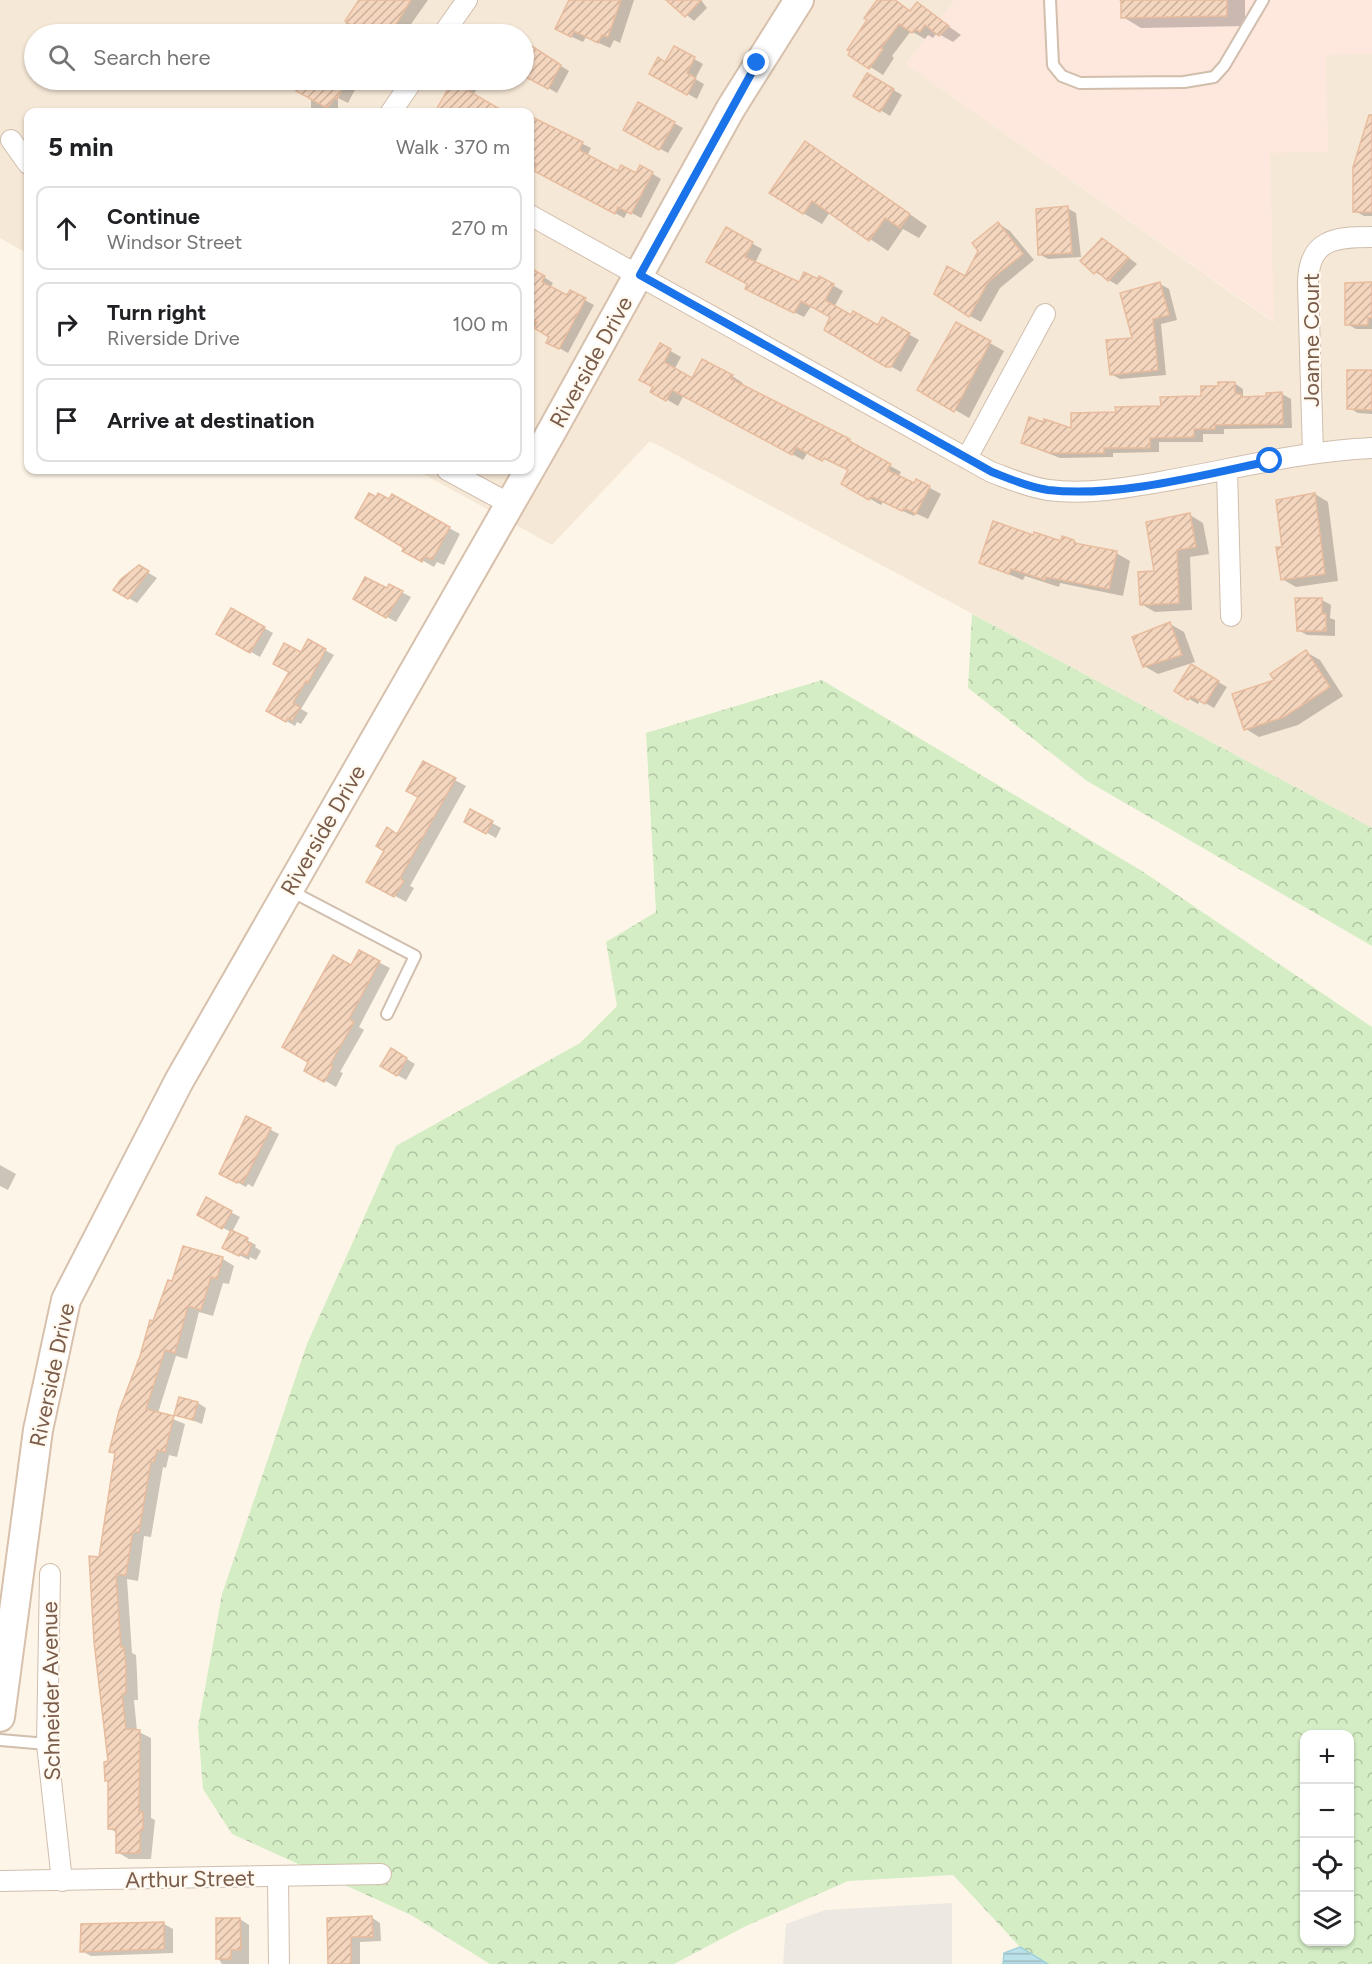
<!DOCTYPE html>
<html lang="en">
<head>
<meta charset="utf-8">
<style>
	:root { --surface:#fff; --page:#f6f6f6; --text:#202124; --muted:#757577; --line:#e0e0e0 }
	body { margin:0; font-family:Figtree,sans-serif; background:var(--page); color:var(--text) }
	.controls { position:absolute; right:18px; bottom:18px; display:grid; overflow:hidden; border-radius:12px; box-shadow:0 2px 4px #0004 }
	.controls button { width:54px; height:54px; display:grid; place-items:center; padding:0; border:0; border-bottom:2px solid var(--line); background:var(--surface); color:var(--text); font:30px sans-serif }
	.stop { position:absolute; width:18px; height:18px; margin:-14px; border:4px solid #1a73e8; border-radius:50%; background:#fff }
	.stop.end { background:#1a73e8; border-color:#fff; box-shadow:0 2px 6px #0008 }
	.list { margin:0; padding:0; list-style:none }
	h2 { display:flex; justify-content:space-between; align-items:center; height:78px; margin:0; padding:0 24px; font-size:26px }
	h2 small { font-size:20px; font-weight:400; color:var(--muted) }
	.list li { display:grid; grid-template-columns:39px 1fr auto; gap:18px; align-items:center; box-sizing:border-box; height:84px; margin:0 12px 12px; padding:0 12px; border:2px solid var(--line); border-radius:12px }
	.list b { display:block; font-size:22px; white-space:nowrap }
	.list p { margin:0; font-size:20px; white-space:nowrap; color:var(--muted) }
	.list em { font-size:20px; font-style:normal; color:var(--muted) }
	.icon { flex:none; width:33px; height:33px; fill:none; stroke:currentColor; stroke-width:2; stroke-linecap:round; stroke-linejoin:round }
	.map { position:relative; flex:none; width:1372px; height:1964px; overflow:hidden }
	.search { position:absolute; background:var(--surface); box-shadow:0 2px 4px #0004; left:24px; top:24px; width:510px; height:66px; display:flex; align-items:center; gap:15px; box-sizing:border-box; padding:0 21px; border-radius:33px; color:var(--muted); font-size:22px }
	.panel { position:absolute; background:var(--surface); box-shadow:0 2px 4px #0004; left:24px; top:108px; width:510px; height:366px; border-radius:12px }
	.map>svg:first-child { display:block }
</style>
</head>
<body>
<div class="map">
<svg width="1372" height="1964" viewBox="0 0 1372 1964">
	<defs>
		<pattern id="forest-crowns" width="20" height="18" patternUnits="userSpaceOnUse" patternTransform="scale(1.5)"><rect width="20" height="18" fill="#d4edc5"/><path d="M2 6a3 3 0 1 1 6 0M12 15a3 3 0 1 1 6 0" fill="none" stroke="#b1c3a2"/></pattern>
		<pattern id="water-rules" width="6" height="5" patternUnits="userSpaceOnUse" patternTransform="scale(1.5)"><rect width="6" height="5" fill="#bbe1e9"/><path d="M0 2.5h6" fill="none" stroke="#9dbabf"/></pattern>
		<pattern id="building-hatch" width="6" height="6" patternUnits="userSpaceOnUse" patternTransform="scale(1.5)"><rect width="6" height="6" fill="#f4d5be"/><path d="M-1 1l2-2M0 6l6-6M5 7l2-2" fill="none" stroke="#cbb09c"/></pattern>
	</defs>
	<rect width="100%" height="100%" fill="#fdf6e8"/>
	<path fill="#f6e8d6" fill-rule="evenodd" d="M0,0H955L906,64L1273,322L1270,152L1326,54H1372V828L650,441L552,545L416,470H530V112H28V254L0,238ZM34,34H524V80H34Z"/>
	<path fill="#fee7dc" d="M955,0H1372V54L1326,55L1328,152L1270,153L1274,322L906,64Z"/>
	<path fill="#eee8e2" d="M952,1903V1964H783L786,1924L825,1910Z"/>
	<g fill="url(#forest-crowns)" fill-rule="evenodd">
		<path d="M972,614L1372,828V946L1087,781L968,688Z"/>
		<path d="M822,680L1142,871L1372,1027V1964H1048L1020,1947L953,1875L848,1881L746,1926L674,1964H490L411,1915L232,1834L203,1789L198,1727L222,1594L307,1344L396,1146L580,1043L617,1006L606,942L656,912L646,733ZM1304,1734H1350V1942H1304Z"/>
	</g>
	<path fill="url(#water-rules)" stroke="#a1d1db" stroke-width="1.5" d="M1020,1947L1048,1964H1003L1004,1953Z"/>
	<g fill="#0003">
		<path d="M363,0H428L404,34H338Z"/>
		<path d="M573,0H634L620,43L614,40L610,48L586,37L583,42L568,35Z"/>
		<path d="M669,0H701L707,8L694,21Z"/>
		<path d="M879,0H895L912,12L917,4L961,35L953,42L937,33L933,38L928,35L925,39L911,31L892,56L894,58L883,75L850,54Z"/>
		<path d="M1119,0H1245V26L1141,28L1123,17L1122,2Z"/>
		<path d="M526,44L569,71L557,93L524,74L528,65L524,62Z"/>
		<path d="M675,48L703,64L695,79L704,84L697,99L651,73L666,64Z"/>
		<path d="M868,75L902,95L890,116L856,95Z"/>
		<path d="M304,80H360L348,103L338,98V112H311V98L298,91Z"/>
		<path d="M457,80L477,89L473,95L502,112H437Z"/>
		<path d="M639,104L683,128L668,153L625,130Z"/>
		<path d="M530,118L591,148L587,156L618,173L637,175L641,167L661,179L641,218L628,211L624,218L530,165Z"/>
		<path d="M1372,128V216H1364L1355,211Z"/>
		<path d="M806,143L927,226L919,238L903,229L888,251L830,212L822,224L803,213Z"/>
		<path d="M1067,208L1076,213L1081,257L1048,259L1039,254Z"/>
		<path d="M999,224L1010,231L1034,260L1000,288L981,322L970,316L966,278Z"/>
		<path d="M726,229L762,249L755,263L799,284L818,281L820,278L843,291L834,307L879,327L883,320L919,340L901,372L826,330L832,316L812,305L804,317L757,294L749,284Z"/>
		<path d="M1117,249L1137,264L1117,285L1095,272Z"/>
		<path d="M530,268L553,283L550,288L568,298L570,292L594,305L568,353L548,342L551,337L530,325Z"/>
		<path d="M1160,284L1169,289L1177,320L1161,324L1166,375L1120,379L1111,374L1134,339Z"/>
		<path d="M1372,284V329H1356L1347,324Z"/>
		<path d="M956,324L1004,351L969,418L919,389Z"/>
		<path d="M660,345L681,357L674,370L693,380L732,376L743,383L741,386L860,446L859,448L901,472L898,477L915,485L917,481L941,494L928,519L915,513L914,516L883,502L881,505L843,483L850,471L808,452L803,460L684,395L678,406L652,391Z"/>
		<path d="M1372,371V414L1358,413L1349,408Z"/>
		<path d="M1234,383L1243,389V397L1268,398L1282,394L1291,399L1292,428L1224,429V434H1203V442H1159V452L1113,453V457L1060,458L1022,443L1073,430L1117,413L1162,408L1203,397L1219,387Z"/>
		<path d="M1315,494L1328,502L1338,581L1296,587L1282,579L1284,548Z"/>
		<path d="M392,496L460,534L444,565L437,562L434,567L404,550L406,547L377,499L390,501Z"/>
		<path d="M1190,515L1203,523L1209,554L1190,557L1192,610L1155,612L1141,604L1156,573Z"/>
		<path d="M1034,537L1062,543L1074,541L1081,546L1116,553L1130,561L1123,596L1060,583L1059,587L1025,576L1023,580L981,563Z"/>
		<path d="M139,567L157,578L137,603L115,590Z"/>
		<path d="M390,586L411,597L396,622L355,599L387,590Z"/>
		<path d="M1322,600L1331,605L1330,618L1335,620V636L1307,635L1298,630Z"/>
		<path d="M231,610L273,633L260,657L218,634Z"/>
		<path d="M1170,624L1184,632L1195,662L1158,674L1144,666Z"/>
		<path d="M308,641L334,655L301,709L308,713L301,724L297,722L295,726L268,710Z"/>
		<path d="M1306,652L1320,660L1343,696L1298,725L1259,737L1246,729L1277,681Z"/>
		<path d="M1191,666L1227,687L1214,708L1200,700L1198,704L1176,691Z"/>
		<path d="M423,763L466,786L410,886L414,888L406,902L368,881L419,797Z"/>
		<path d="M471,811L501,828L496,838L466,821Z"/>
		<path d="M359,952L390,968L359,1027L364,1030L340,1072L343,1073L336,1087L306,1070Z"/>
		<path d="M392,1050L415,1064L406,1080L382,1066Z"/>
		<path d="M247,1118L279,1134L253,1187L248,1184L246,1187L229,1178Z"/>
		<path d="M0,1165L16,1174L8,1190L0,1186Z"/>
		<path d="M206,1199L240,1217L232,1232L256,1245L255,1247L261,1251L256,1260L250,1257L249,1260L233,1252L231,1232L199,1215Z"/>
		<path d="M184,1248L223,1259L234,1266L229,1284L223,1283L213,1316L199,1312L187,1359L176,1356L158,1413L185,1424L177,1457L169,1455L166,1468L163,1467L151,1537L144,1536L138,1581L127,1579L132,1653L136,1655L137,1673L138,1700H134L137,1731L151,1738V1818L155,1820L151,1859H129L117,1852V1833L109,1828L110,1763L100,1559L116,1454L111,1451L154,1322L173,1283Z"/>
		<path d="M198,1403L206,1408L202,1424L176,1414Z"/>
		<path d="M371,1917L380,1923L381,1941L360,1942V1964H328V1919Z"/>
		<path d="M240,1919L249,1925V1964H222L218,1958Z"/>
		<path d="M164,1924L173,1929V1953L91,1956L82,1951Z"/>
	</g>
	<g fill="url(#building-hatch)" stroke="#e8bc9e" stroke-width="1.5">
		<path d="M359,0H411L390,34H343L349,24L345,21Z"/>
		<path d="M569,0H621L608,37L602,35L598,43L574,31L571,37L555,29Z"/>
		<path d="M666,0H701L685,17Z"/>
		<path d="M877,0H895L910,11L917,2L949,26L939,36L925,25L920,32L915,29L912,33L899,24L881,48L883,49L869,69L848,55L850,51L847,50L867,20L864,18Z"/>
		<path d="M1121,0H1227V16L1121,18Z"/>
		<path d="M524,41L561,65L548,89L524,76Z"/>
		<path d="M674,46L695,57L687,73L696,78L687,95L649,74L658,57L665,62Z"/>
		<path d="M867,73L894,89L880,112L853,96Z"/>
		<path d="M302,80H338L345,83L337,99L335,97L327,108L296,91Z"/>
		<path d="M453,80H470L465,89L505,112H435Z"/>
		<path d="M638,102L675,122L659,150L623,130Z"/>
		<path d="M1369,115H1372V212H1353V167Z"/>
		<path d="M530,116L583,142L579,150L618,171L621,165L636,173L640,165L653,172L631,214L618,207L615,214L534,171L537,164L530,160Z"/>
		<path d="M805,141L910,214L900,228L885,218L869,241L812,201L803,214L769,193Z"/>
		<path d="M1068,206L1072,253L1038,255L1036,209Z"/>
		<path d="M998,222L1023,254L988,282L969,317L934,294L947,266L965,276L978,251L972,243Z"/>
		<path d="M726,227L753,242L745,257L799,282L804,272L818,279L819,276L834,284L825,300L851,315L853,311L878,325L882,317L910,333L891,367H886L824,330L830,317L801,301L794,313L745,289L747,284L706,262Z"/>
		<path d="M1102,238L1129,258L1108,281L1097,271L1094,274L1080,261Z"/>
		<path d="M530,268L545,276L542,282L567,295L570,290L586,298L559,349L546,343L549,337L534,328L537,322L530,318Z"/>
		<path d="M1160,282L1169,315L1153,319L1158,370L1110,375L1106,340L1132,338L1120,293Z"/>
		<path d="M1372,282V318H1368V325H1345V283Z"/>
		<path d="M956,322L991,341L954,412L917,390Z"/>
		<path d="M660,343L671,349L664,362L692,378L702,359L733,375L731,379L850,439L849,441L891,464L887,470L914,483L916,479L930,486L916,514L904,508L902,511L871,496L869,500L841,484L848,470L824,458L822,461L796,447L792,455L672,390L666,401L650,392L653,387L639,380Z"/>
		<path d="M1347,370H1372V410L1347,409Z"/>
		<path d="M1218,382H1235V394H1241V397L1266,396V393L1282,392L1283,424L1215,425V429H1194V437L1150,438V448H1104V453H1050L1021,443L1029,417L1043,422L1044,419L1071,428V413L1116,412L1115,407L1161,406L1160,397L1201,396V386H1218Z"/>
		<path d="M369,493L376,497L378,493L389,499L392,494L450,527L432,560L425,556L422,562L402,551L404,548L355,518Z"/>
		<path d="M1315,493L1325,574L1281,580L1276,547H1282L1276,500Z"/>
		<path d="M1190,513L1196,547L1177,550L1179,603L1140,605L1138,572L1154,571L1146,522Z"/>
		<path d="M993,521L1033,535L1034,532L1061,541L1062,536L1074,540V543L1117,551L1109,589L1046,577L1045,580L1011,569L1009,574L979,563Z"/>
		<path d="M139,565L149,571L128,599L113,590L121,579Z"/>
		<path d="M365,577L387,588L389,584L403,591L386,618L353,599Z"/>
		<path d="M1295,598H1322V614H1326V631H1297Z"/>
		<path d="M231,608L265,627L250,653L216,634Z"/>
		<path d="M1170,622L1182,655L1143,667L1132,637Z"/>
		<path d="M308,639L326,649L308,683L306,681L293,703L300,707L292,721L288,718L286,722L266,711L289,672L273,664L284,643L301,652Z"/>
		<path d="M1306,650L1330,687L1284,717L1244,730L1232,694L1274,680L1270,674Z"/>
		<path d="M1191,664L1219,681L1205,704L1191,696L1188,700L1174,691Z"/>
		<path d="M423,761L456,778L400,878L404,881L394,897L366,882L384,851L376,846L387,827L397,834L418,797L406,791Z"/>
		<path d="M470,809L493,821L486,834L464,822Z"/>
		<path d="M359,950L380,961L349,1019L354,1022L330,1065L333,1066L324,1082L304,1071L308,1062L282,1047L333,955L351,965Z"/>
		<path d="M391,1048L407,1058L397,1076L380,1066Z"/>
		<path d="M246,1116L271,1128L243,1183L238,1181L237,1183L219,1174Z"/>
		<path d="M206,1197L232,1211L222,1229L197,1215Z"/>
		<path d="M231,1230L248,1238L247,1242L252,1244L247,1256L241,1253L239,1256L222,1248Z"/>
		<path d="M183,1246L223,1257L217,1279L211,1277L201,1310L188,1306L175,1353L165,1350L146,1409L174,1416L165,1452L157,1450L154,1462H151L139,1532L133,1531L126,1575L116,1574L121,1647H124L126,1665V1694H122L126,1729L140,1730L139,1812H143V1830H140V1853H116V1829H108V1781H105L104,1762L108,1761L94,1642L89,1556L99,1557L115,1453L109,1452L119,1411L140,1356L150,1320L153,1321L168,1280L172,1281Z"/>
		<path d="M179,1397L198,1402L193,1420L174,1415Z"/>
		<path d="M372,1916L373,1937H351V1964H328L327,1918Z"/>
		<path d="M216,1918H240L241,1950H231V1959H216Z"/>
		<path d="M164,1922V1949L80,1952L81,1924Z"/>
	</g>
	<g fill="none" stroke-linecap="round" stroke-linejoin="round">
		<g stroke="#d1bead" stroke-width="14">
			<g id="lane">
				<path d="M1050,0L1053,65L1062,76L1080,83L1184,82L1214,77L1224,66L1263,0"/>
				<path d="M289,890L415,956L387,1014"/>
				<path d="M0,1740L47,1744"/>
			</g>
		</g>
		<g stroke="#d1bead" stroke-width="22">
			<g id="street">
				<path d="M443,34L467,0"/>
				<path d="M391,112L413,80"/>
				<path d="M11,140L28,164"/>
				<path d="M530,215L991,472C1010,479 1028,487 1048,490C1087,495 1126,488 1165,481C1234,469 1302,451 1372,448"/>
				<path d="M1313,453L1308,284C1308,239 1335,237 1372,237"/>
				<path d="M967,458L1045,314"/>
				<path d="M447,470L510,504"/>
				<path d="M1227,470L1231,616"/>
				<path d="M50,1574L47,1744L62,1881"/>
				<path d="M278,1878L279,1964"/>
				<path d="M0,1881L381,1874"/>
			</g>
		</g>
		<g stroke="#d7c0ac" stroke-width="32">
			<path id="secondary" d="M0,1717L38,1430L66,1300L179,1081L549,436L731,108L799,0"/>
		</g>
		<use href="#lane" stroke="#fff" stroke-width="10"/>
		<use href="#street" stroke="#fff" stroke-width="20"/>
		<use href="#secondary" stroke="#fff" stroke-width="28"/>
	</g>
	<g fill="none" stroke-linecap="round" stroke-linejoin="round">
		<path stroke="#1a73e8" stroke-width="8" d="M757,63L640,275L992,472C1010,479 1028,487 1048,490C1116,498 1203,475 1270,461"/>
	</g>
	<g text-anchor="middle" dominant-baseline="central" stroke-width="4.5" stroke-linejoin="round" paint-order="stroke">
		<g font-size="22" fill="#7a5c4a" stroke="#fff9f0">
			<text transform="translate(1311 340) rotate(-90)">Joanne Court</text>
			<text transform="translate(591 362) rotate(-61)">Riverside Drive</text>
			<text transform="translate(323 830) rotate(-60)">Riverside Drive</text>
			<text transform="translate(52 1375) rotate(-78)">Riverside Drive</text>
			<text transform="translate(51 1691) rotate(-91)">Schneider Avenue</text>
			<text transform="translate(190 1879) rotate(-1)">Arthur Street</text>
		</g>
	</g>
</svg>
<div class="controls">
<button>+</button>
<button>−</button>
<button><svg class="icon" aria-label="locate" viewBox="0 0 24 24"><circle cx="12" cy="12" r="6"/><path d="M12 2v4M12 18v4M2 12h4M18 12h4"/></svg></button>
<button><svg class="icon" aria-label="layers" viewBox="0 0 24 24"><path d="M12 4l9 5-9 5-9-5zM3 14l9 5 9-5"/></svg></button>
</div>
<div class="stop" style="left:1270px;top:461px"></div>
<div class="stop end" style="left:757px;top:63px"></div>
<div class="search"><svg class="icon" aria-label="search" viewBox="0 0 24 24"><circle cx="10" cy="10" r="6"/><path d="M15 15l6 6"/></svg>Search here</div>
<section class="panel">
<h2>5 min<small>Walk · 370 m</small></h2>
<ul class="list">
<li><svg class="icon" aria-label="ahead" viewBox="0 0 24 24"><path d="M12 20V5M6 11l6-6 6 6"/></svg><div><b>Continue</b><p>Windsor Street</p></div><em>270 m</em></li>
<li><svg class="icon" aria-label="right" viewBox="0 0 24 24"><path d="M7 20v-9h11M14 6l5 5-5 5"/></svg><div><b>Turn right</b><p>Riverside Drive</p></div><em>100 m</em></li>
<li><svg class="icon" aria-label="arrive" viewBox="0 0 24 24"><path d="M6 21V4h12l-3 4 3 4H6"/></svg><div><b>Arrive at destination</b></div></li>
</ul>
</section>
</div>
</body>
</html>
